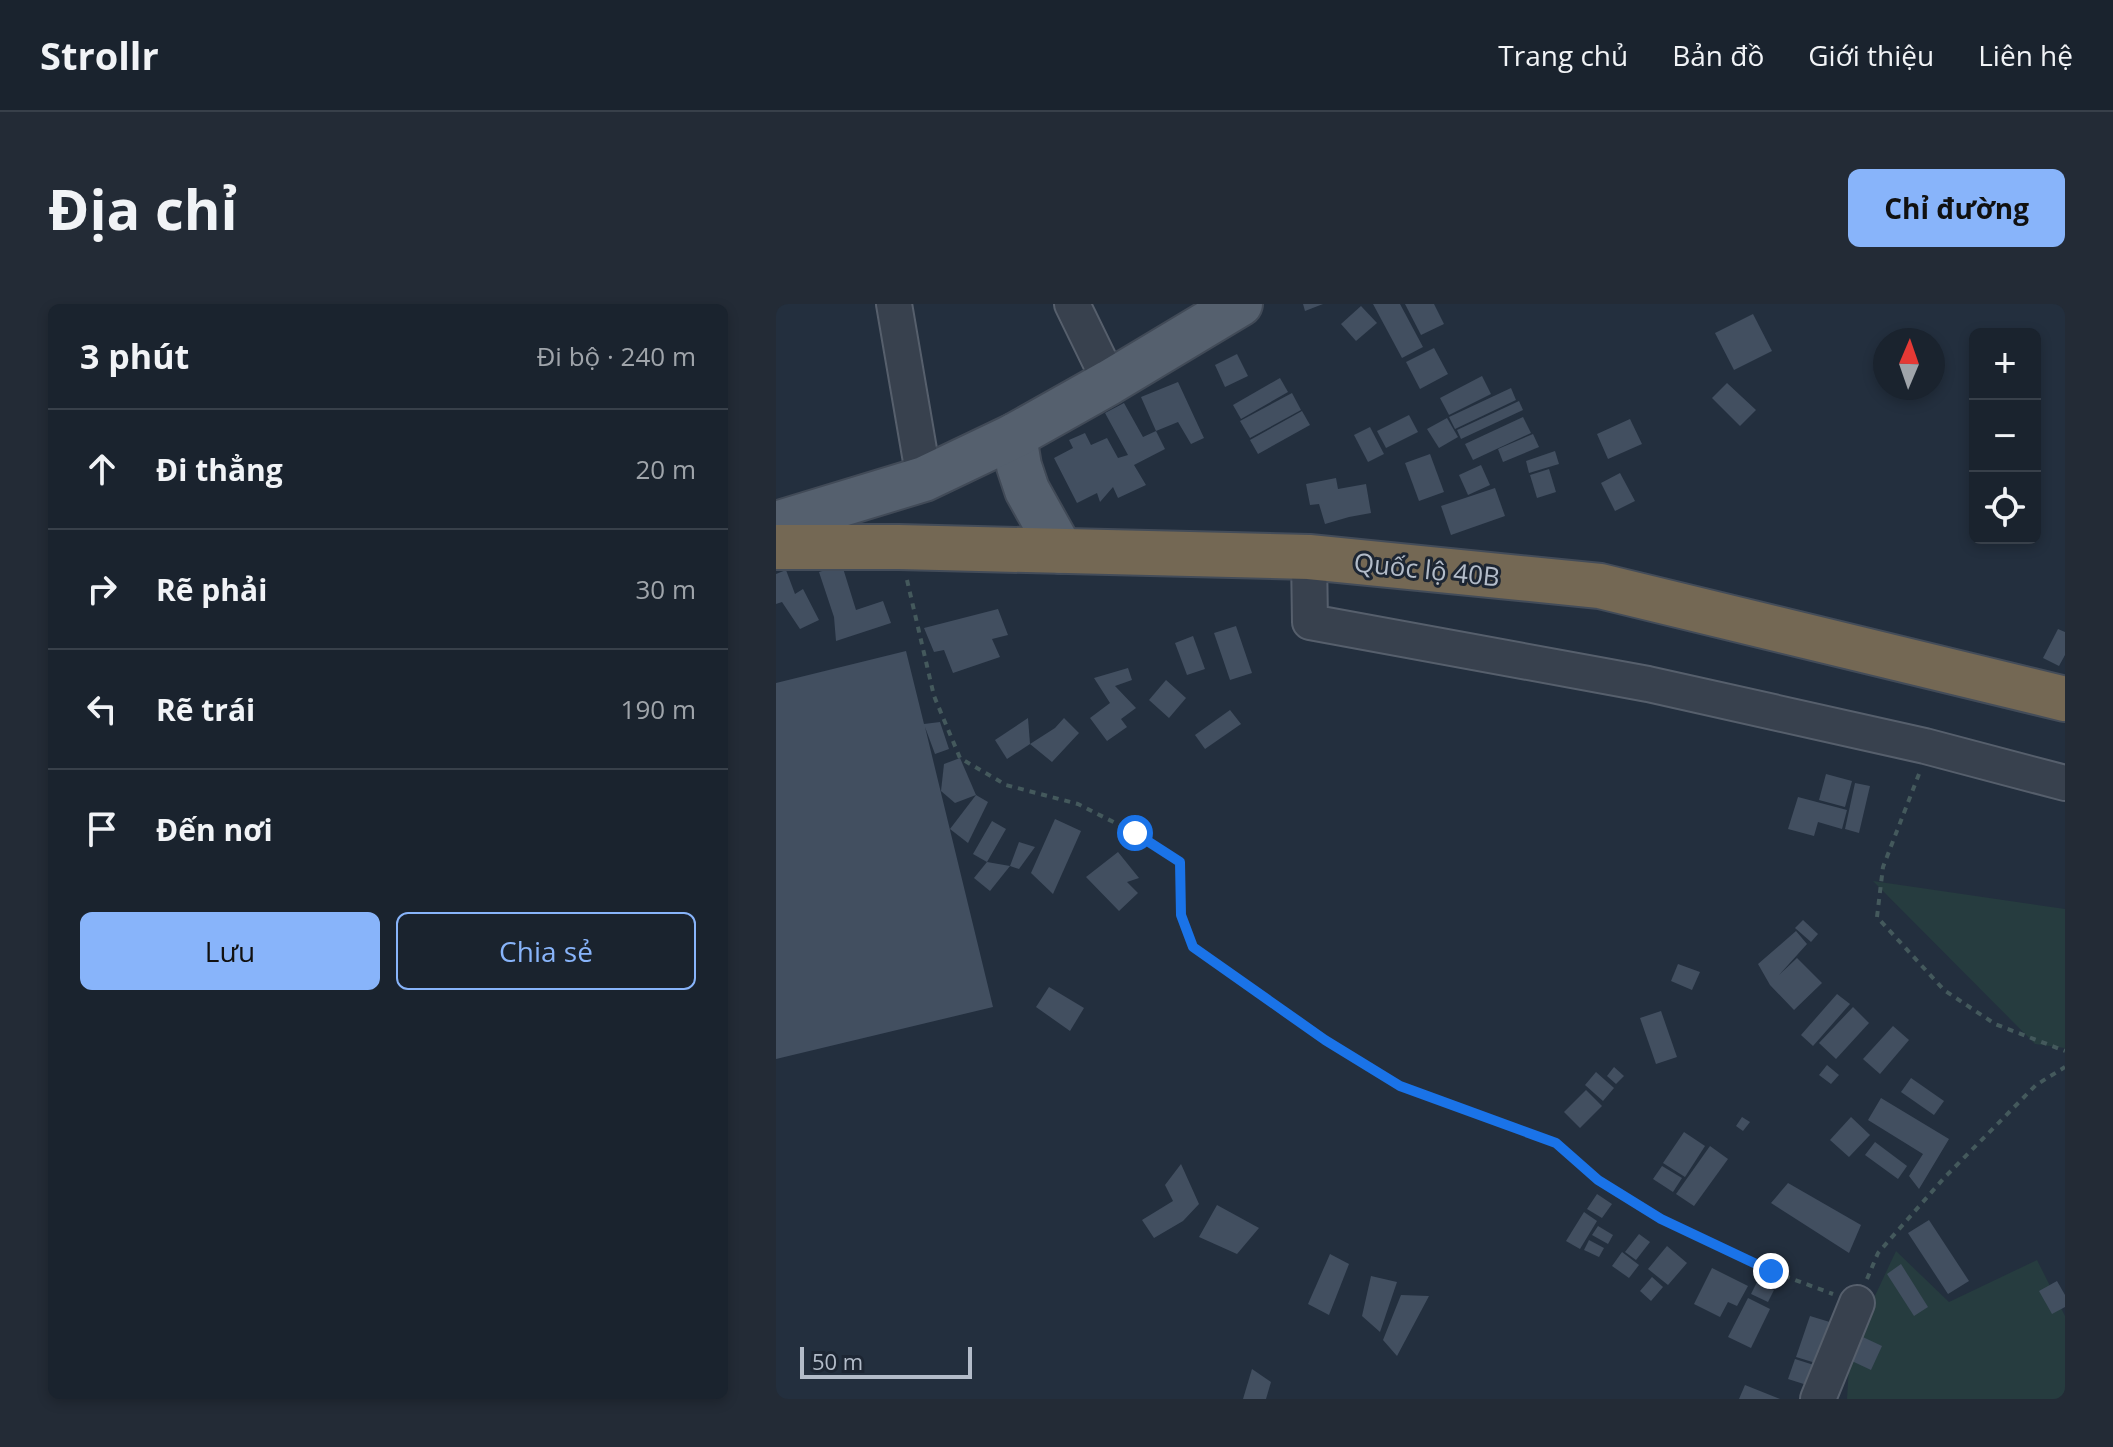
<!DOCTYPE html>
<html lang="vi">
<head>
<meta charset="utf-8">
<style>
	:root { --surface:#1a232e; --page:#232b36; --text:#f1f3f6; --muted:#9fa4aa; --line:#38404a; --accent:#88b4fa }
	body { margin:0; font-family:"Open Sans",sans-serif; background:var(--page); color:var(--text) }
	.controls { position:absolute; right:24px; top:24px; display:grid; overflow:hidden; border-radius:12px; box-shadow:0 4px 12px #0003 }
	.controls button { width:72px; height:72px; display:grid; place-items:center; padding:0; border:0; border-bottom:2px solid var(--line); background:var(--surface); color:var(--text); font:40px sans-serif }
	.compass { position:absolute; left:1097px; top:24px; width:72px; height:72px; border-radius:50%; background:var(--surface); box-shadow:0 4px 12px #0003; rotate:2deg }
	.scale { position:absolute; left:24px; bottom:20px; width:172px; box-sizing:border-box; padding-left:8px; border:4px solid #b3bcc9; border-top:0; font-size:22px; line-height:28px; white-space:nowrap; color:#b3bcc9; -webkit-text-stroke:6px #1d2633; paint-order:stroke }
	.stop { position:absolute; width:24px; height:24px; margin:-18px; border:6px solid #1a73e8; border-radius:50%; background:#fff }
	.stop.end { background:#1a73e8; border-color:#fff; box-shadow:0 2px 8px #0008 }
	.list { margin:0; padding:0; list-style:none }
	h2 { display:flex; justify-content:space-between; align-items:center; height:104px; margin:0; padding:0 32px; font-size:34px }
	h2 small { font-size:26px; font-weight:400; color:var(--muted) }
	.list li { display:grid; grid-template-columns:52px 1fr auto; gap:24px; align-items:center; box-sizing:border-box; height:120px; padding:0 32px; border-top:2px solid var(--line) }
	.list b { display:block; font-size:30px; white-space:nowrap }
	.list em { font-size:26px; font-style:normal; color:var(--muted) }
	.actions { display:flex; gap:16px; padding:24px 32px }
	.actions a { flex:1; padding:18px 0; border:2px solid var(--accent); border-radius:12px; text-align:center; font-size:28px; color:var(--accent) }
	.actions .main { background:var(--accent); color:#111 }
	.icon { flex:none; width:44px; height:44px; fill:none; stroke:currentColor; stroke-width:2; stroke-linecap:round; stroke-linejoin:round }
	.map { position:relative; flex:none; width:1289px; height:1095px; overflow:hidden; border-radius:12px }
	header { display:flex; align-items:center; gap:48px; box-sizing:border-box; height:112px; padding:0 40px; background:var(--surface); border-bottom:2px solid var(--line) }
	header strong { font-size:38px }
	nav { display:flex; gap:44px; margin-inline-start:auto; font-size:28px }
	.intro { display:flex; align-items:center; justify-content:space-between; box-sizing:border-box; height:192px; padding:0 48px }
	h1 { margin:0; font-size:56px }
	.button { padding:20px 36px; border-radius:12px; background:var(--accent); color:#111; font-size:28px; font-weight:700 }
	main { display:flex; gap:48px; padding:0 48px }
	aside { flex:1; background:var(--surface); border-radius:12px; box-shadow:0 4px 12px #0003 }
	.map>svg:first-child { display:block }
</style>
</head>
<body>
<header>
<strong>Strollr</strong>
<nav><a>Trang chủ</a><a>Bản đồ</a><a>Giới thiệu</a><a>Liên hệ</a></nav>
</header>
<div class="intro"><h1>Địa chỉ</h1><a class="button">Chỉ đường</a></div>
<main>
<aside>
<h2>3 phút<small>Đi bộ · 240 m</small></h2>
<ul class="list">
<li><svg class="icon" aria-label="ahead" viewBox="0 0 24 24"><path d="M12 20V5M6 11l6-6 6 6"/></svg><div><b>Đi thẳng</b></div><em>20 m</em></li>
<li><svg class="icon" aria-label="right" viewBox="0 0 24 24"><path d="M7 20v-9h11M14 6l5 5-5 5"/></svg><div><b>Rẽ phải</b></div><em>30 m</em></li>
<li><svg class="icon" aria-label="left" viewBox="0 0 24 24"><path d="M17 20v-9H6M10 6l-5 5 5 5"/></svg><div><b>Rẽ trái</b></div><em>190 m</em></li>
<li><svg class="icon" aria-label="arrive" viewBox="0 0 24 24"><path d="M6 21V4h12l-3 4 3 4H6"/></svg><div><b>Đến nơi</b></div></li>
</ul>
<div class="actions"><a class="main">Lưu</a><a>Chia sẻ</a></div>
</aside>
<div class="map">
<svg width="1289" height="1095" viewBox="0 0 1289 1095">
	<rect width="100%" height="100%" fill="#232f3e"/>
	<g fill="#263c3f">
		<path d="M1097,577L1289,605V744L1259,740Z"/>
		<path d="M1120,947L1173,998L1261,956L1289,1012V1095H1071L1074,1045Z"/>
	</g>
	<g fill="#424f60">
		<path d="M527,0H547L529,7Z"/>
		<path d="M597,0H624L647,43L626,54Z"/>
		<path d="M629,0H658L668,20L645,31Z"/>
		<path d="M585,2L601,19L580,37L565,20Z"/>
		<path d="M977,10L996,47L958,66L939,29Z"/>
		<path d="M658,44L672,70L644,85L630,58Z"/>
		<path d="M461,50L472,72L449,83L439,61Z"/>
		<path d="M706,72L715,90L673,111L664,94Z"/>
		<path d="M504,74L512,88L465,115L457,101Z"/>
		<path d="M402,78L428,134L415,140L402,118L380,127L365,93Z"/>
		<path d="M951,79L980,106L964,122L936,94Z"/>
		<path d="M735,84L740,96L679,125L673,113Z"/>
		<path d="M516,89L525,106L474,134L464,117Z"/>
		<path d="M743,97L747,106L685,135L681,126Z"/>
		<path d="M348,99L367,133L380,127L389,145L358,161L370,181L342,194L337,183L324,198L321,189L301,199L278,154L297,144L293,136L309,129L315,141L331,134L342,154L352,151L329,109Z"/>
		<path d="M526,107L534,121L482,150L474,136Z"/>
		<path d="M633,111L642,128L610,144L601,127Z"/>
		<path d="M747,113L755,129L697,156L689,140Z"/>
		<path d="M671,114L682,133L663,144L651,125Z"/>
		<path d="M854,115L866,140L832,155L821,130Z"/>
		<path d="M594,123L608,150L592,158L578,131Z"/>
		<path d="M757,130L763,143L727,158L722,145Z"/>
		<path d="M779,147L783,160L753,169L750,157Z"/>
		<path d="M654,150L668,188L643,197L629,159Z"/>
		<path d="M705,161L714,181L692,191L683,171Z"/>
		<path d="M773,165L780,188L761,194L754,171Z"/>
		<path d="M844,169L859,197L839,207L825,179Z"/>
		<path d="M560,174L562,185L590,180L595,209L573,213L549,220L543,200L534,201L530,180Z"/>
		<path d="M719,184L729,212L675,231L665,202Z"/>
		<path d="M66,261L80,306L107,297L115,319L60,337L58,313L43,268Z"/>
		<path d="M10,266L19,290L27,285L43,316L24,325L6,298L0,300V270Z"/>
		<path d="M222,305L232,331L216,335L224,353L177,369L168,346L158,348L148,324Z"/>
		<path d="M460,322L476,369L454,376L438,329Z"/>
		<path d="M1282,325L1289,328V351L1283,362L1267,354Z"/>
		<path d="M417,332L429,365L411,371L399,339Z"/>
		<path d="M130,347L148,420L164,418L173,445L159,450L149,423L217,703L0,755V379Z"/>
		<path d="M352,364L356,376L339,382L360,404L345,415L351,423L331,437L314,414L334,399L318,374Z"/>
		<path d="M390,376L410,394L393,414L373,396Z"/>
		<path d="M454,406L465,420L429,445L419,431Z"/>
		<path d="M252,414L254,440L231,455L219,436Z"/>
		<path d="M288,414L303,429L276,458L254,440L279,424Z"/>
		<path d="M184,454L200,491L179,499L165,487L168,460Z"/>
		<path d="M1050,470L1076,477L1069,503L1043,496Z"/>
		<path d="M1079,479L1094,482L1083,529L1069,525Z"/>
		<path d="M200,491L212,498L192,539L174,525Z"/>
		<path d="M1022,493L1071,506L1066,525L1042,518L1038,532L1012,525Z"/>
		<path d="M279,515L305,527L277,590L255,569Z"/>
		<path d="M216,517L230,525L211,558L197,550Z"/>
		<path d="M243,538L259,543L243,565L234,562Z"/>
		<path d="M342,548L363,574L351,578L362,589L343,607L310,573Z"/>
		<path d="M211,558L234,562L214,587L198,574Z"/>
		<path d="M1027,616L1042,630L1035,638L1019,624Z"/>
		<path d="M1020,627L1031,640L1003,671L1021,654L1046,679L1018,706L994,681L982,660Z"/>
		<path d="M902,660L924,668L916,686L895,677Z"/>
		<path d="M273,683L308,704L294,727L260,703Z"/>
		<path d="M1061,690L1074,700L1037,742L1025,731Z"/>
		<path d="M1077,703L1093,719L1060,755L1043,739Z"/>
		<path d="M885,707L901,753L880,760L864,714Z"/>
		<path d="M1117,722L1133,736L1104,770L1087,755Z"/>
		<path d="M1051,761L1063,771L1055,780L1043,771Z"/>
		<path d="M838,763L848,772L840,780L831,772Z"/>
		<path d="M820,768L838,784L827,797L809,781Z"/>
		<path d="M1135,774L1168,797L1158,811L1125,788Z"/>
		<path d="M810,786L826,802L804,824L788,808Z"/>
		<path d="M1105,794L1173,835L1143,885L1133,872L1147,850L1092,816Z"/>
		<path d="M966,813L974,818L967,827L960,822Z"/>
		<path d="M1075,813L1094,831L1073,853L1054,836Z"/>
		<path d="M908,828L929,842L909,873L887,859Z"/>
		<path d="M1099,838L1131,862L1122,875L1089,851Z"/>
		<path d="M934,842L952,855L918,902L900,890Z"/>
		<path d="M405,860L423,900L407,917L378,934L366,916L397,897L389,881Z"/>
		<path d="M886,862L906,874L897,888L877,875Z"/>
		<path d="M1012,879L1085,921L1073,949L995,899Z"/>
		<path d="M821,890L836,900L826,914L811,905Z"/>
		<path d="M441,901L483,924L461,950L423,933Z"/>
		<path d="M808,908L821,917L804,945L790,937Z"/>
		<path d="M1153,916L1193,977L1172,990L1132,929Z"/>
		<path d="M822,922L837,931L832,940L816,931Z"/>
		<path d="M863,930L874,938L860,956L849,948Z"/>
		<path d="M813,936L828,944L823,953L808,946Z"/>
		<path d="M891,942L911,959L892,981L872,965Z"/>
		<path d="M846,948L863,961L853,974L836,962Z"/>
		<path d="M554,950L573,960L553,1011L532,1000Z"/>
		<path d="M1125,960L1152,1003L1138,1012L1111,970Z"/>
		<path d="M936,964L972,982L961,1002L952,998L944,1013L918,1000Z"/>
		<path d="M595,972L621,978L604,1028L586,1012Z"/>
		<path d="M876,973L887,983L875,997L864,987Z"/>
		<path d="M1281,977L1289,991V1003L1276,1010L1263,987Z"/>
		<path d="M981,978L998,986L992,998L975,990Z"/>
		<path d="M625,991L653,992L621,1052L607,1036Z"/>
		<path d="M972,994L994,1005L975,1044L952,1033Z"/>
		<path d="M1034,1012L1057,1019L1043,1060L1020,1053Z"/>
		<path d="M1074,1027L1106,1042L1095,1066L1063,1051Z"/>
		<path d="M1019,1055L1041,1062L1034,1082L1012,1075Z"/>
		<path d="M476,1065L495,1078L490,1095H467Z"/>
		<path d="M969,1081L1004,1095H963Z"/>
	</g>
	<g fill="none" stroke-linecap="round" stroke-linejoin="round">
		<g stroke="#565f6c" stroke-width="38">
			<g id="minor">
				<path d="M118,0L148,175"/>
				<path d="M296,0L334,78"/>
				<path d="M533,253L534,318L872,380L1149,442L1289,479"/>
				<path d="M1042,1095L1081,999"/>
			</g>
		</g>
		<g stroke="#414a57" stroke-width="48">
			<g id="major">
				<path d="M238,132L243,162L251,186L285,247"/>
				<path d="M0,220L148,175L238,132L334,78L464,0"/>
			</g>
		</g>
		<g stroke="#434c59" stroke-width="48">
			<path id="highway" d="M0,243H123L533,253L824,282L1289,395"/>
		</g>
		<g stroke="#44595c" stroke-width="4" stroke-dasharray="6 6" stroke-linecap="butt">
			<path d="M131,276L158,392L184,454L230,481L302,500L359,529L404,558L405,611L417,643L549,736L624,782L780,839L822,876L885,915L995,967L1057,990"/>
			<path d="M1143,470L1107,563L1101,613L1168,686L1219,720L1289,747"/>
			<path d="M1091,975L1102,949L1168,874L1260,781L1289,763"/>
		</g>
		<use href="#minor" stroke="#38414e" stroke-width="34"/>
		<use href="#major" stroke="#55606e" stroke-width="44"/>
		<use href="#highway" stroke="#746854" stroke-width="44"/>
	</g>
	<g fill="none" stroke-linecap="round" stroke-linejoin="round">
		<path stroke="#1a73e8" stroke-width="10" d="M359,529L404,558L405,611L417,643L549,736L624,782L780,839L822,876L885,915L995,967"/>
	</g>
	<g text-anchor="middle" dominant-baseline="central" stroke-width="6" stroke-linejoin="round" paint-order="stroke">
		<g font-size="26" fill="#b3bcc9" stroke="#1d2633">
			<text transform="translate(651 265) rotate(6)">Quốc lộ 40B</text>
		</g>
	</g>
</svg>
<div class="controls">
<button>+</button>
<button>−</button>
<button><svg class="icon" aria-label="locate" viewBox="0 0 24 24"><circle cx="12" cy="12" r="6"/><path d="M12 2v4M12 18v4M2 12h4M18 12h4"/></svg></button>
</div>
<svg class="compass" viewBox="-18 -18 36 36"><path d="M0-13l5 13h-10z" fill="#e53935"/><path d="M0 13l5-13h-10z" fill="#9fa4aa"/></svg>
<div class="scale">50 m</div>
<div class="stop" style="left:359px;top:529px"></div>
<div class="stop end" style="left:995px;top:967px"></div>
</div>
</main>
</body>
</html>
